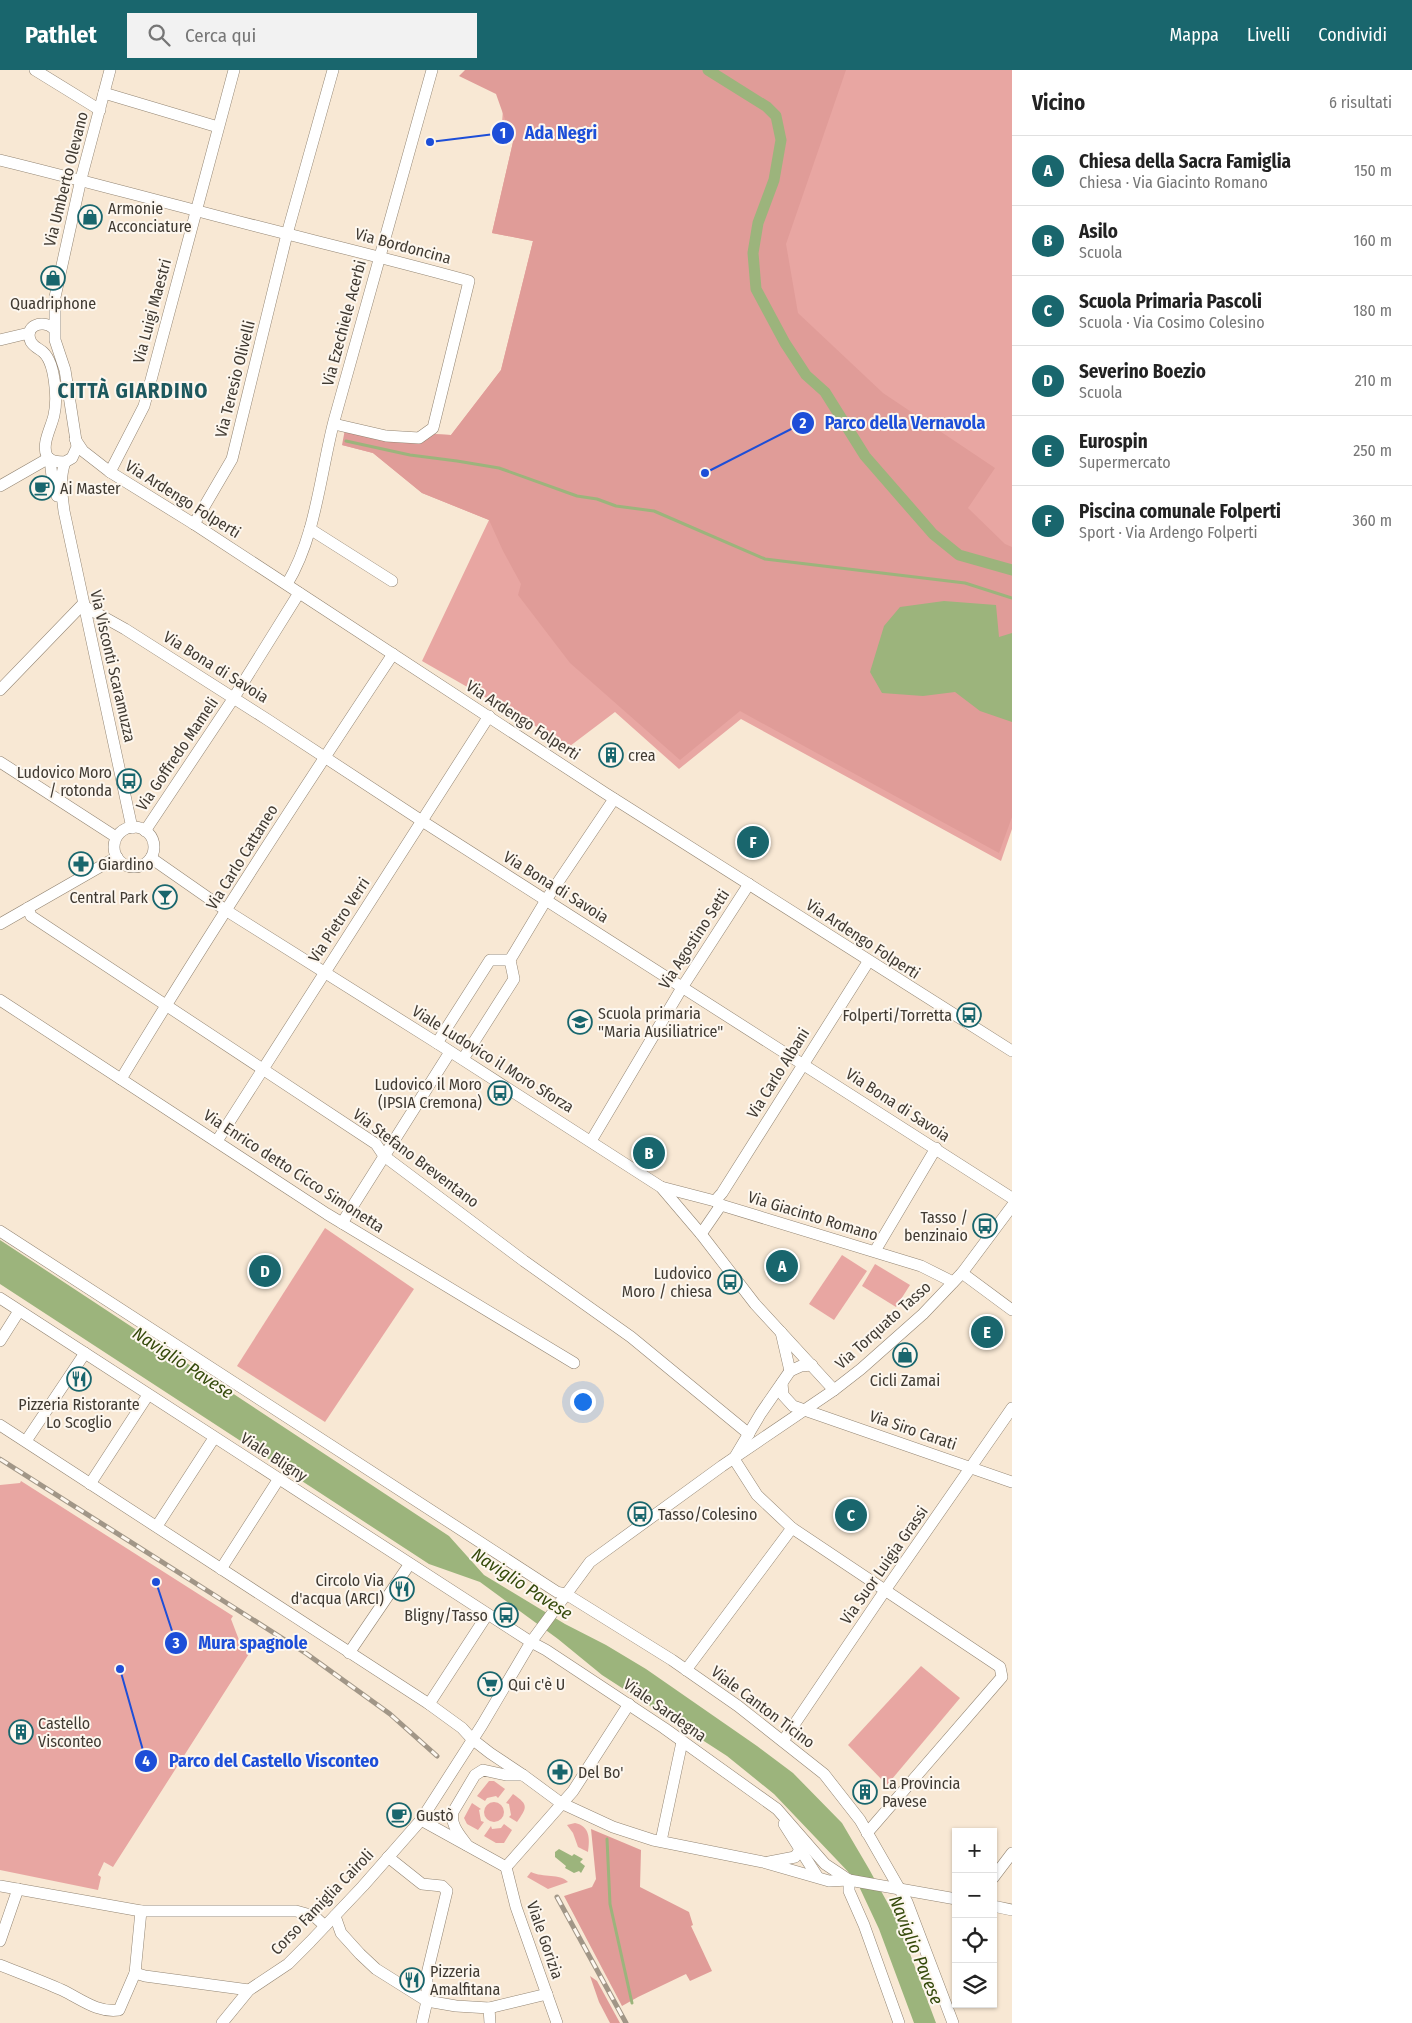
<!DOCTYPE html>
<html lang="it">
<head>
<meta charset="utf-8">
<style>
	:root { --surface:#fff; --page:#f2f2f2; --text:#222; --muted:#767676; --line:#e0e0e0; --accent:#19666d }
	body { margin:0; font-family:"Fira Sans Condensed",sans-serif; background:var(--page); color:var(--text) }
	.controls { position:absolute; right:15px; bottom:15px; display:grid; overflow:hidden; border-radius:0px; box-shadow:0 1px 4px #0004 }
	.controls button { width:45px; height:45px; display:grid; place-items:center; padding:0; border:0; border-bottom:1px solid var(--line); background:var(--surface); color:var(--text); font:25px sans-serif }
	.you { position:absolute; left:582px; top:1331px; width:18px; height:18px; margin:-12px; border:4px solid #fff; border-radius:50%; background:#1a73e8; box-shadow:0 0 0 8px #1a73e833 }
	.badge { display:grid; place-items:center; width:32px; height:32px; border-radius:50%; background:var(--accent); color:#fff; font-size:16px; font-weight:700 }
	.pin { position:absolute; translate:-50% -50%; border:2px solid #fff; box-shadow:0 1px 5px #0006 }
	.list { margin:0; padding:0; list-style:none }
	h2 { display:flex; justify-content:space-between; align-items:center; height:65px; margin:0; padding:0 20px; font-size:21px }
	h2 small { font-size:16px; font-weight:400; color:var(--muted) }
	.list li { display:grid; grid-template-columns:32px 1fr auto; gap:15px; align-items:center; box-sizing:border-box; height:70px; padding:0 20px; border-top:1px solid var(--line) }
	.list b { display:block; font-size:19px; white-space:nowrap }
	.list p { margin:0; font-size:16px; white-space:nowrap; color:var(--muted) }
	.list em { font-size:16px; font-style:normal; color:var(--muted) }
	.icon { flex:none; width:28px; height:28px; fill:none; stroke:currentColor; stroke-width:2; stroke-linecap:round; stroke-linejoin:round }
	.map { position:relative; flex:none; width:1012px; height:1953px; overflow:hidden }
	header { display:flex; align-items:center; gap:30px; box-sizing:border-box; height:70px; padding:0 25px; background:var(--accent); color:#fff }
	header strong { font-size:24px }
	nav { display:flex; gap:28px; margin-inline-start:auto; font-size:18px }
	.search { width:350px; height:45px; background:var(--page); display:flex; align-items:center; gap:12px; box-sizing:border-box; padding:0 18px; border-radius:0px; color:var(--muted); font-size:19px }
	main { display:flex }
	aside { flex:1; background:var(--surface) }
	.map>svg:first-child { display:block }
</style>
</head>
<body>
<header>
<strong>Pathlet</strong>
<div class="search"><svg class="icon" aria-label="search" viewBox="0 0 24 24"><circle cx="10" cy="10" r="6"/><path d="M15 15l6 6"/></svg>Cerca qui</div>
<nav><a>Mappa</a><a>Livelli</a><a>Condividi</a></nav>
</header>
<main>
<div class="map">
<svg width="1012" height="1953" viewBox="0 0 1012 1953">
	<rect width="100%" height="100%" fill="#f8e8d4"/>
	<g fill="#e8a6a2">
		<path d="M509,0H1012V759L1001,791L741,649L679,699L615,642L570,676L422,591L489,450L422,423L373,383L342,375L395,362L451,365L501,300L533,171L492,163L513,72L502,53L505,11Z"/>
		<path d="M325,1158L414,1219L325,1352L237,1296Z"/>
		<path d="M842,1185L867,1201L834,1250L809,1234Z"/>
		<path d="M875,1194L910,1215L896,1237L862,1216Z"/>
		<path d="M21,1411L233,1546L231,1549L239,1570L254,1576L113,1797L104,1792L98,1805L101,1807L98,1820L0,1800V1415L20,1413Z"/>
		<path d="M921,1596L960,1628L887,1715L848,1675Z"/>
		<path d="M489,1711H494L505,1719L498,1728L496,1726L487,1728L485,1731L477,1726Z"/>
		<path d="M513,1724C529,1735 527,1737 517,1752L509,1747L511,1745L509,1734L506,1733Z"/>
		<circle cx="494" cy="1742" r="10"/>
		<path d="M472,1733L481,1739L479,1740L481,1751L484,1752L478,1760L467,1754L464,1748Z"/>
		<path d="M575,1753C590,1756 590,1769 588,1782L578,1777L573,1763L567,1755Z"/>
		<path d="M504,1754L512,1760L504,1773H496L484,1766L491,1756L492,1759L501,1758Z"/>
		<path d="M531,1802C543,1808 560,1803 568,1812L548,1819L527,1807Z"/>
	</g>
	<g fill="#e09c98">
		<path d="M465,0H846L786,174L798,243L883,323L995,398L968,438L1005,474L1012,477V747L999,783L740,641L680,690L570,593L518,525L521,514L503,481L489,450L422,423L373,383L342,375L346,354L395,362L451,365L501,300L533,171L492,163L513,72L496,24L459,6Z"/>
		<path d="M591,1759L641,1780L640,1817L689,1842L693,1855L691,1856L712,1901L690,1911L686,1904L638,1927L622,1936L564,1826L592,1817L596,1809Z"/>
		<path d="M590,1906L597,1911L620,1953H610L599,1932Z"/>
	</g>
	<g fill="#9cb47c">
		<path d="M944,531L996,535L999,567L1012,563V652L980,641L955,622L923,626L882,623L870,602L884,556L900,537Z"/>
		<path d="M0,1170L449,1466L484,1505L565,1554L606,1575L646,1599L757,1676L793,1703L842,1753L869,1799L898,1852L936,1953H914L879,1859L856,1810L774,1724L727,1686L602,1605L558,1569L480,1512L429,1494L0,1214Z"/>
		<path d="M559,1779L572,1786L574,1784L583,1789L580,1792L585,1796L581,1803L579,1801L574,1803L565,1798L566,1796L555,1787V1782Z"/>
	</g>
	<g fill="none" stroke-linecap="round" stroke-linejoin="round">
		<g stroke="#9cb47c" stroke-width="3">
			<path d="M346,371L410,385L457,391L499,398L577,426L597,429L616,436L654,441L765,489L965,513L1012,528"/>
			<path d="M607,1769L610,1834L632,1933"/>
		</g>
		<path stroke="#9cb47c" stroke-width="11" d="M708,0L767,37L776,46L781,70L774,110L758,153L753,183L756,219L785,273L806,305L825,322L865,386L933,464L959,485L1012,500"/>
		<g stroke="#938573" stroke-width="12">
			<g id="minor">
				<path d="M35,0L100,40"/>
				<path d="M104,23L218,57"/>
				<path d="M0,90C66,106 132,124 198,141C288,165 379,186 469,211L433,358L419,368L386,366L334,354"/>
				<path d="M53,258C42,249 23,256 31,272C34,277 38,278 43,282C52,290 54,306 55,317C56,326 56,336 54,345C52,356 41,374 47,386C50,392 60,392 65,392L72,388L77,377L65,300L55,270V227L81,109L110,0"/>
				<path d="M0,270L29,263"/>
				<path d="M75,369L83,381L110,402L194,454L605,723L1012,981"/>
				<path d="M50,389L53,415L57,426"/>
				<path d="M65,392C59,409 62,424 64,441L132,758"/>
				<path d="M110,402L144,336L234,0"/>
				<path d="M0,416L49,388"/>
				<path d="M194,454L232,389L287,164L333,0"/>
				<path d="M310,459L392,511"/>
				<path d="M287,514C316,466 320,405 334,351C366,234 399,117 432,0"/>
				<path d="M0,620L82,535L125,559L268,650L422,751L1012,1128"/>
				<path d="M0,692L116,767"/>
				<circle cx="134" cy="777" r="20"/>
				<path d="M145,761L233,629L299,523"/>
				<path d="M151,788L227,841L437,973L661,1117L701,1164L755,1234L834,1320"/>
				<path d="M28,838L31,846L376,1074L384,1086L524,1191L631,1267L749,1364"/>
				<path d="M0,854L117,787"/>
				<path d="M0,930L327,1144L574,1293"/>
				<path d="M437,973L490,890H510"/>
				<path d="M463,989L514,909L510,890L546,830L614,729"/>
				<path d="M121,1009C208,865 300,724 393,584"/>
				<path d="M217,1071L489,646"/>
				<path d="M591,1071L683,916L749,814"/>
				<path d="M661,1117L715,1131L721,1135L921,1196L953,1212"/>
				<path d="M715,1131L722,1123L868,892"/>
				<path d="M342,1153L450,982"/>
				<path d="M0,1161L557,1522L566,1524L672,1590L738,1636L824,1704L860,1750L907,1832L953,1953"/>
				<path d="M701,1164L721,1135"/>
				<path d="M875,1181L936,1078"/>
				<path d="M962,1203L1012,1240"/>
				<path d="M0,1228L531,1572L546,1580L664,1658L777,1739L825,1794L849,1810"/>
				<path d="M781,1262L790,1301"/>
				<path d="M0,1271L19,1241"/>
				<path d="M782,1313L783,1325L793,1336L1012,1412"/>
				<path d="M0,1355L429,1634L462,1658L472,1669L490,1683L523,1705L561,1733L613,1757L653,1770L763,1792L829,1811L849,1810L956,1829"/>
				<path d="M26,1371L85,1283"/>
				<path d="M736,1385L761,1343L790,1301L801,1296L812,1295"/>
				<path d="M734,1389L757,1425L792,1458L1000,1597L1002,1607L867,1763"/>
				<path d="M90,1414L148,1325"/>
				<path d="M157,1456L214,1368"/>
				<path d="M221,1499L278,1410"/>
				<path d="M349,1583L409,1495"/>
				<path d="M686,1600L792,1458"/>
				<path d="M429,1634L487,1545"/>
				<path d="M783,1671L886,1519L1012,1338"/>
				<path d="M421,1750L506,1797"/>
				<path d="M784,1754L817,1806"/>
				<path d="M661,1771L682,1672"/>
				<path d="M467,1775C460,1765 450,1755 453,1742L475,1705L483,1700L506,1705H523"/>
				<path d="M388,1787L422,1814L442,1816L447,1821L427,1904V1931L422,1953"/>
				<path d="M769,1792L795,1787L800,1780"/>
				<path d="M506,1797L573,1721L629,1634"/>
				<path d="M506,1797L516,1837L557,1953"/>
				<path d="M993,1808L1012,1783"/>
				<path d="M849,1810V1821L864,1855L899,1953"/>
				<path d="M0,1816L141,1841H296L314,1846L325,1856"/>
				<path d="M993,1836L1012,1840"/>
				<path d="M335,1846L341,1863L360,1884L376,1899L427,1931L456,1936L489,1938L547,1924"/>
				<path d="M0,1871L18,1819"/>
				<path d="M0,1895C20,1903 42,1911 62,1920C81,1929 97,1943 119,1940L135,1903L141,1841"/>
				<path d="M135,1903L145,1906L249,1920"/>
				<path d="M489,1938L490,1953"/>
				<path d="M222,1953L249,1920L288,1894L310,1872L363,1816L421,1750L482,1655L531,1572L590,1492L722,1396L834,1320L861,1299L923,1244L962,1203L1012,1136"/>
			</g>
		</g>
		<use href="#minor" stroke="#fff" stroke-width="11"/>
		<g stroke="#a19687" stroke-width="5">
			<g id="rail">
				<path d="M0,1389L307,1584L390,1644L437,1686"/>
				<path d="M557,1827L626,1953"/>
			</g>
		</g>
		<use href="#rail" stroke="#fdf7ef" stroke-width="3" stroke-dasharray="9" stroke-linecap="butt"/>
	</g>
	<defs>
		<g id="shop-ring" transform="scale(1.25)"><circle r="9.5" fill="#fdf7ef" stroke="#19666d" stroke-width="1.5"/><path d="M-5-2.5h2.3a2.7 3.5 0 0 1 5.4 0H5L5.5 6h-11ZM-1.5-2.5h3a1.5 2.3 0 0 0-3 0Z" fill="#19666d"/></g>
		<g id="cafe-ring" transform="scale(1.25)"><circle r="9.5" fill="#fdf7ef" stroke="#19666d" stroke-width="1.5"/><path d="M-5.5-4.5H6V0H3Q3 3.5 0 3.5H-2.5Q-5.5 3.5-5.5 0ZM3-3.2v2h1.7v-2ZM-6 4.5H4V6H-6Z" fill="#19666d"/></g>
		<g id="building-ring" transform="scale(1.25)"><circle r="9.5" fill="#fdf7ef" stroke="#19666d" stroke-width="1.5"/><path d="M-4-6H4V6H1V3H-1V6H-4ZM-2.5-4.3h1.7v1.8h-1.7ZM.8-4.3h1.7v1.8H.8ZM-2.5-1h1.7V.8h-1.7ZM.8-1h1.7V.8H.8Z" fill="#19666d"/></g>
		<g id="bus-ring" transform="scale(1.25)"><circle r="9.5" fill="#fdf7ef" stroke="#19666d" stroke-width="1.5"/><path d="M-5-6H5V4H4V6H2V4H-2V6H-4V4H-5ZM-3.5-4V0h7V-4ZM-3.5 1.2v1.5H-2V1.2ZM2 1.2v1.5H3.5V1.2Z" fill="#19666d"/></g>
		<g id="pharmacy-ring" transform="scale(1.25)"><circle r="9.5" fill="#fdf7ef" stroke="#19666d" stroke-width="1.5"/><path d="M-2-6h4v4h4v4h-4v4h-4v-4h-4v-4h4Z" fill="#19666d"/></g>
		<g id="bar-ring" transform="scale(1.25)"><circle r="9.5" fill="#fdf7ef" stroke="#19666d" stroke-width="1.5"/><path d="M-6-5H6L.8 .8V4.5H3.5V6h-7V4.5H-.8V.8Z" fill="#19666d"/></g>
		<g id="school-ring" transform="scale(1.25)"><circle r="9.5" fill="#fdf7ef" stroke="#19666d" stroke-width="1.5"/><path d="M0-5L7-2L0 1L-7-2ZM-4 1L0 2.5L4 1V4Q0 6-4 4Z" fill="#19666d"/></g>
		<g id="restaurant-ring" transform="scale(1.25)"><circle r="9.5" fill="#fdf7ef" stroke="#19666d" stroke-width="1.5"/><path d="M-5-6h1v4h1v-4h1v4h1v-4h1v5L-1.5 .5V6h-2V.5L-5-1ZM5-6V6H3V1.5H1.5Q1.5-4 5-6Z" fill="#19666d"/></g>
		<g id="supermarket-ring" transform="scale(1.25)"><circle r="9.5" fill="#fdf7ef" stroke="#19666d" stroke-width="1.5"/><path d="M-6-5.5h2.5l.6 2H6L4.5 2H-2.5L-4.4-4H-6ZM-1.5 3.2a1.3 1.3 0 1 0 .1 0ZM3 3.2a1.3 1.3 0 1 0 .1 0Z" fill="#19666d"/></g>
	</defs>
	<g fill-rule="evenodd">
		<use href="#shop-ring" x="90" y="147"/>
		<use href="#shop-ring" x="53" y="208"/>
		<use href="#cafe-ring" x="42" y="418"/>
		<use href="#building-ring" x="611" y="685"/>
		<use href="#bus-ring" x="129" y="711"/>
		<use href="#pharmacy-ring" x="81" y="794"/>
		<use href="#bar-ring" x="165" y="827"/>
		<use href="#bus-ring" x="969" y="945"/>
		<use href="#school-ring" x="580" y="952"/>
		<use href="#bus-ring" x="500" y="1023"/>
		<use href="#bus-ring" x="985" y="1156"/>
		<use href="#bus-ring" x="730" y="1212"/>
		<use href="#shop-ring" x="905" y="1285"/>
		<use href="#restaurant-ring" x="79" y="1309"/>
		<use href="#bus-ring" x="640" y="1444"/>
		<use href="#restaurant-ring" x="402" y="1519"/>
		<use href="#bus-ring" x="506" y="1545"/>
		<use href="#supermarket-ring" x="490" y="1614"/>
		<use href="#building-ring" x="21" y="1662"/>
		<use href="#pharmacy-ring" x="560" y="1702"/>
		<use href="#building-ring" x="865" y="1722"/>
		<use href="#cafe-ring" x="399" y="1745"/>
		<use href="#restaurant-ring" x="412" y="1910"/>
	</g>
	<g text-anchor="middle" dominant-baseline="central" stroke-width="4" stroke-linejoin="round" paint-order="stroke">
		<g font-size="16" fill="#403a32" stroke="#fdf7ef">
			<text transform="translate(66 109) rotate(-76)">Via Umberto Olevano</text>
			<text transform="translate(403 176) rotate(15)">Via Bordoncina</text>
			<text transform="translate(152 241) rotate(-75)">Via Luigi Maestri</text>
			<text transform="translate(344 253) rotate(-75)">Via Ezechiele Acerbi</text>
			<text transform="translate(235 309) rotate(-76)">Via Teresio Olivelli</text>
			<text transform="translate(183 429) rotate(32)">Via Ardengo Folperti</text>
			<text transform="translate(113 596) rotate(77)">Via Visconti Scaramuzza</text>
			<text transform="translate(216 597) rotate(32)">Via Bona di Savoia</text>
			<text transform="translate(523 650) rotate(33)">Via Ardengo Folperti</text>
			<text transform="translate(177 684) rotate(-56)">Via Goffredo Mameli</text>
			<text transform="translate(242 787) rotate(-58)">Via Carlo Cattaneo</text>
			<text transform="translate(556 817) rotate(32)">Via Bona di Savoia</text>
			<text transform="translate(339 850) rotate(-57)">Via Pietro Verri</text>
			<text transform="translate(694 869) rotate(-57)">Via Agostino Setti</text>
			<text transform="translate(863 869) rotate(33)">Via Ardengo Folperti</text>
			<text transform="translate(493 989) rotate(32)">Viale Ludovico il Moro Sforza</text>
			<text transform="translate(778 1003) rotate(-58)">Via Carlo Albani</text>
			<text transform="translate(898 1035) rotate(33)">Via Bona di Savoia</text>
			<text transform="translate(416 1088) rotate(37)">Via Stefano Breventano</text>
			<text transform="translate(294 1101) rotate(33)">Via Enrico detto Cicco Simonetta</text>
			<text transform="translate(813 1146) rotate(17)">Via Giacinto Romano</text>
			<text transform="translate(883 1255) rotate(-42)">Via Torquato Tasso</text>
			<text transform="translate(913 1360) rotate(19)">Via Siro Carati</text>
			<text transform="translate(274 1387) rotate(33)">Viale Bligny</text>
			<text transform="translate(884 1495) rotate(-55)">Via Suor Luigia Grassi</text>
			<text transform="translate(763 1637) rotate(37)">Viale Canton Ticino</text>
			<text transform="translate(665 1640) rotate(35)">Viale Sardegna</text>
			<text transform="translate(322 1832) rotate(-46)">Corso Famiglia Cairoli</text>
			<text transform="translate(545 1870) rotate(71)">Viale Gorizia</text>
		</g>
		<g font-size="16" fill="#403a32" stroke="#fdf7ef" text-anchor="start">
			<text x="108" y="138">Armonie<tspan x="108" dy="18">Acconciature</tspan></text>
			<text x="53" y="233" text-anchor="middle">Quadriphone</text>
			<text x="60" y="418">Ai Master</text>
			<text x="628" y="685">crea</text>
			<text x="112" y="702" text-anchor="end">Ludovico Moro<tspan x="112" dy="18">/ rotonda</tspan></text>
			<text x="98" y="794">Giardino</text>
			<text x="148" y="827" text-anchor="end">Central Park</text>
			<text x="598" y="943">Scuola primaria<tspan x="598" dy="18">"Maria Ausiliatrice"</tspan></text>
			<text x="952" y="945" text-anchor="end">Folperti/Torretta</text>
			<text x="482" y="1014" text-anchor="end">Ludovico il Moro<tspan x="482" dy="18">(IPSIA Cremona)</tspan></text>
			<text x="968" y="1147" text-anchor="end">Tasso /<tspan x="968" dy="18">benzinaio</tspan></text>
			<text x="712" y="1203" text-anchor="end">Ludovico<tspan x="712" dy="18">Moro / chiesa</tspan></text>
			<text x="905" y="1310" text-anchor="middle">Cicli Zamai</text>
			<text x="79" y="1334" text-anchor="middle">Pizzeria Ristorante<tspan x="79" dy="18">Lo Scoglio</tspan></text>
			<text x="658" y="1444">Tasso/Colesino</text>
			<text x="384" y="1510" text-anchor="end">Circolo Via<tspan x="384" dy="18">d'acqua (ARCI)</tspan></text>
			<text x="488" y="1545" text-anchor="end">Bligny/Tasso</text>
			<text x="508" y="1614">Qui c'è U</text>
			<text x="38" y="1653">Castello<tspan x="38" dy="18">Visconteo</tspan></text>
			<text x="578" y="1702">Del Bo'</text>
			<text x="882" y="1713">La Provincia<tspan x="882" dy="18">Pavese</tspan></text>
			<text x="416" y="1745">Gustò</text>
			<text x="430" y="1901">Pizzeria<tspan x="430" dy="18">Amalfitana</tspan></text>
		</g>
		<g font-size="18" font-style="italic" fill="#354a0b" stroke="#fdf7ef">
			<text transform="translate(183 1293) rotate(33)">Naviglio Pavese</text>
			<text transform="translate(522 1514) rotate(33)">Naviglio Pavese</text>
			<text transform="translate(916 1880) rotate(68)">Naviglio Pavese</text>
		</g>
		<g font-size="21" font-weight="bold" letter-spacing="1" fill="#1d585e" stroke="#fdf7ef">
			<text x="133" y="321">CITTÀ GIARDINO</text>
		</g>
	</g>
	<path fill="none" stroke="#1d4ed8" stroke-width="2" d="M430 72L503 63M705 403L803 353M156 1512L176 1573M120 1599L146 1691"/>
	<g fill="#1d4ed8" stroke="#fdf7ef" stroke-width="2">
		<circle cx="430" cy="72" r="5"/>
		<circle cx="705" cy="403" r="5"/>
		<circle cx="156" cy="1512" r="5"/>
		<circle cx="120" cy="1599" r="5"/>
		<circle cx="503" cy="63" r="12"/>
		<circle cx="803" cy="353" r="12"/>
		<circle cx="176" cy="1573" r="12"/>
		<circle cx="146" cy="1691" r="12"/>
	</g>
	<g font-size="15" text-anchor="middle" font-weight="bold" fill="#fff">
		<text x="503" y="68">1</text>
		<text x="803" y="358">2</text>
		<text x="176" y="1578">3</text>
		<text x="146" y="1696">4</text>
	</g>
	<g font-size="18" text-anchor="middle" font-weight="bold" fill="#1d4ed8" stroke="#fdf7ef" stroke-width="4" stroke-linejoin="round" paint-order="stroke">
		<text x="561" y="69">Ada Negri</text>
		<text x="905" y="359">Parco della Vernavola</text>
		<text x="253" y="1579">Mura spagnole</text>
		<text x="274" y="1697">Parco del Castello Visconteo</text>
	</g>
</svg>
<div class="controls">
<button>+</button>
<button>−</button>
<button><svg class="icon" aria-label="locate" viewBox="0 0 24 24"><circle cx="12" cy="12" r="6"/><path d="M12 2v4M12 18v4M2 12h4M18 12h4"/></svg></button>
<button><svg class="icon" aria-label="layers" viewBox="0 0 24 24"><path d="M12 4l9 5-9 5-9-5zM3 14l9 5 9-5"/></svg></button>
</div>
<div class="you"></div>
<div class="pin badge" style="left:782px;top:1196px">A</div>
<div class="pin badge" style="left:649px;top:1083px">B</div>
<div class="pin badge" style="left:851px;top:1445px">C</div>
<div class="pin badge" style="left:265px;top:1201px">D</div>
<div class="pin badge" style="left:987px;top:1262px">E</div>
<div class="pin badge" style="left:753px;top:772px">F</div>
</div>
<aside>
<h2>Vicino<small>6 risultati</small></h2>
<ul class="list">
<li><span class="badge">A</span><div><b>Chiesa della Sacra Famiglia</b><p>Chiesa · Via Giacinto Romano</p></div><em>150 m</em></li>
<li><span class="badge">B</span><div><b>Asilo</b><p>Scuola</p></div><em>160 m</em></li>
<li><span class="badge">C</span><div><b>Scuola Primaria Pascoli</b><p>Scuola · Via Cosimo Colesino</p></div><em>180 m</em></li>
<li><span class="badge">D</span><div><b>Severino Boezio</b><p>Scuola</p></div><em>210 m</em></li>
<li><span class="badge">E</span><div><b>Eurospin</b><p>Supermercato</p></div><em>250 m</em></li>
<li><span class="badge">F</span><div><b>Piscina comunale Folperti</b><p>Sport · Via Ardengo Folperti</p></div><em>360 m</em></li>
</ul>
</aside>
</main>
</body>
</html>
